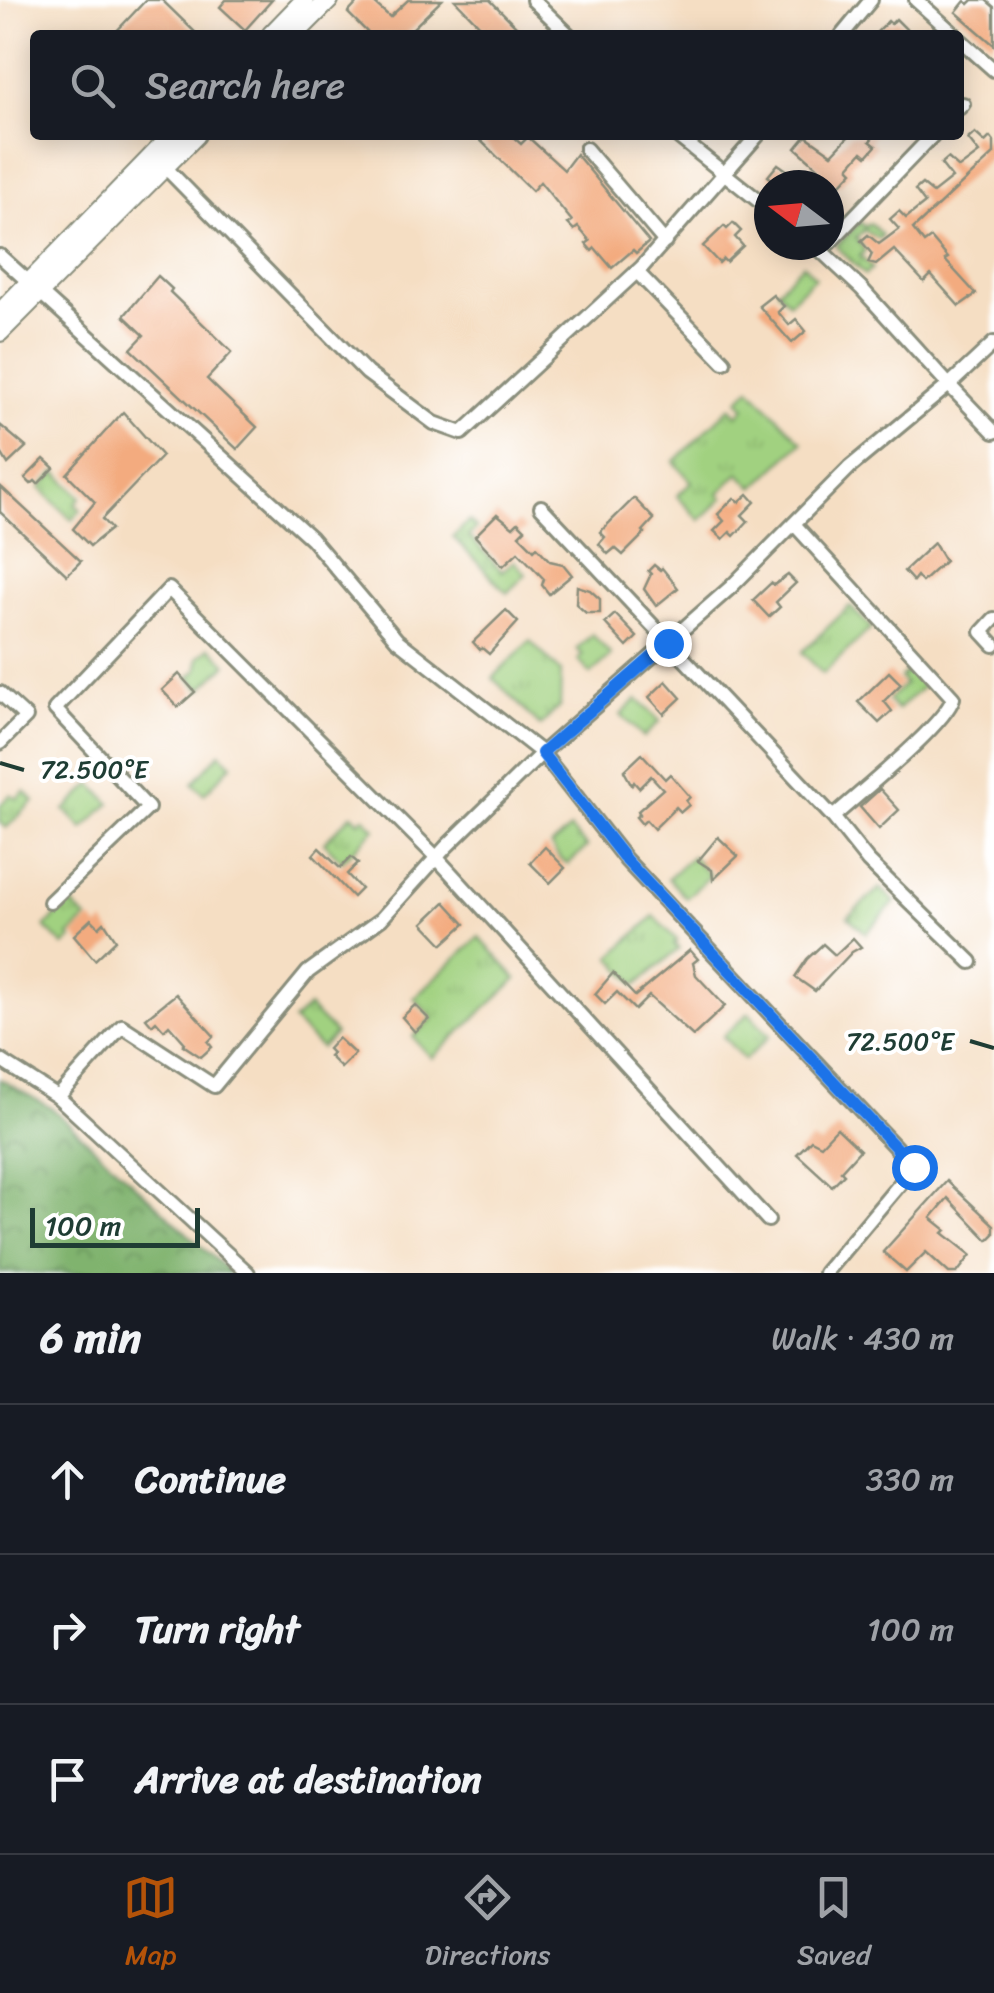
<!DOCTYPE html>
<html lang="en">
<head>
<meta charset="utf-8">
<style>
	:root { --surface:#171b24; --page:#20242c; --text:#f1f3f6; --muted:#9ea1a6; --line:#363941; --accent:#b45309 }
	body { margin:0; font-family:Sriracha,sans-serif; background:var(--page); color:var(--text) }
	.compass { position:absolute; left:754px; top:170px; width:90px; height:90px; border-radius:50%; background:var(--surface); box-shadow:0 5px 25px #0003; rotate:286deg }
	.scale { position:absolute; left:30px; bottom:25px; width:170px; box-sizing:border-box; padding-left:10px; border:5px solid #1f3d34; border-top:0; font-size:28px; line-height:35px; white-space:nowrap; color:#1f3d34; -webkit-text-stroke:8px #fff; paint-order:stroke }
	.stop { position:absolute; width:30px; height:30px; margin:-22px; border:8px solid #1a73e8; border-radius:50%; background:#fff }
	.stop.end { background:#1a73e8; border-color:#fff; box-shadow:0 2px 10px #0008 }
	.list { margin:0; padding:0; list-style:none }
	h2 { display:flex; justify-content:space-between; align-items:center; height:130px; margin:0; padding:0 40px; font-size:42px }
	h2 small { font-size:32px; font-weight:400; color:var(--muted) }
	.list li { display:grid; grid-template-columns:65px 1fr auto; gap:30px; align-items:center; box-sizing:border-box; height:150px; padding:0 40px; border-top:2px solid var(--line) }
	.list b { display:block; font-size:38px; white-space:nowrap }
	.list em { font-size:32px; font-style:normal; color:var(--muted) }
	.icon { flex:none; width:55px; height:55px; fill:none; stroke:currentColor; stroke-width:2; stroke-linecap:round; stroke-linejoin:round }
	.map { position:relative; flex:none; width:994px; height:1273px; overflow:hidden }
	.search { position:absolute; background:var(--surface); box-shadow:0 5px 25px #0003; left:30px; right:30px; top:30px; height:110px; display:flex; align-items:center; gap:25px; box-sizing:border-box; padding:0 35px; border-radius:10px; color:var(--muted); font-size:38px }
	.sheet { height:580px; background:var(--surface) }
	nav { display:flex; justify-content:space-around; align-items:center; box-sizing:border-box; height:140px; border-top:2px solid var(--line); background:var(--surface); font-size:28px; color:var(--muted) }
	nav a { display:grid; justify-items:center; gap:5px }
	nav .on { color:var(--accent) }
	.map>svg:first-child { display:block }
</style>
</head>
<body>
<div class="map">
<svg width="994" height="1273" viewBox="0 0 994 1273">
	<defs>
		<pattern id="grass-tufts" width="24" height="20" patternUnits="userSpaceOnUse" patternTransform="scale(2.5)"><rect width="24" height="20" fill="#a1d180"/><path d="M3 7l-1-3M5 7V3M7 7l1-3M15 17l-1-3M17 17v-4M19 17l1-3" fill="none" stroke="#8ab46f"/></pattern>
		<pattern id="forest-crowns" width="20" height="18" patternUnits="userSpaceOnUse" patternTransform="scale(2.5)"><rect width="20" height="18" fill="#80b36e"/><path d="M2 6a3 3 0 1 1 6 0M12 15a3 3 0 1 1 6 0" fill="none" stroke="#68935b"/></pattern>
	</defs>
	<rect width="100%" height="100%" fill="#fff"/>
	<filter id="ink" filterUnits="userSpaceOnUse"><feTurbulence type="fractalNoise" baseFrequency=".01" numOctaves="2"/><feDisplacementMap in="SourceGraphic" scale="20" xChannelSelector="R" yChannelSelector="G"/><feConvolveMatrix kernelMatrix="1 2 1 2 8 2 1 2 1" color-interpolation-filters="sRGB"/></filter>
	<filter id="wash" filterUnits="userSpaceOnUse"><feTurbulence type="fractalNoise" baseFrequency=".0048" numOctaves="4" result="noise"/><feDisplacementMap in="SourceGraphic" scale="40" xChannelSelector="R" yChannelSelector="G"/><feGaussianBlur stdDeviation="2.25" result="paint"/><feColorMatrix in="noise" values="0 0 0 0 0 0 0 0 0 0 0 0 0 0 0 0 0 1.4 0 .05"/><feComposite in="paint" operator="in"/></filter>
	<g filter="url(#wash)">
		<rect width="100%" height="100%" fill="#f5dec3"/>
		<g fill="url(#grass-tufts)" stroke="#60875a" stroke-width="2.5">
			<path d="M860,222L865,227L870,223L882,235L879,239L864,230L856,238L865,251L860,256L872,268L865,275L836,246Z"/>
			<path d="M803,264L815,277L789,302L777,290Z"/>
			<path d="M750,388L802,442L754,488L739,473L719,493L723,498L700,520L677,496L692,482L674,462L730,407L738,415L745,407L738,400Z"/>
			<path d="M56,472L81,497L75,504L81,510L72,520L40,488Z"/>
			<path d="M469,521L476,528L469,536L502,571L514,561L526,574L507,593L453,537Z"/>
			<path d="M850,606L871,628L823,674L802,652Z"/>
			<path d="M592,634L611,655L591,674L578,660L583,655L577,649Z"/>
			<path d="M530,641L561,672L560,706L540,726L493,678Z"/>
			<path d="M210,647L227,664L201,689L189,677L198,669V658Z"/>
			<path d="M912,666L927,683L897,710L888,700L905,684L900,678Z"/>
			<path d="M637,699L660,721L644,737L621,715Z"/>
			<path d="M220,753L232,764L204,794L193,783Z"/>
			<path d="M92,784L110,803L83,829L65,810Z"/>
			<path d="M25,791L34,801L6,828L0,822V805L11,794L16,799Z"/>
			<path d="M352,814L359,821L364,817L375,829L342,861L324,842Z"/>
			<path d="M570,829L587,847L568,864L560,859L551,846Z"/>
			<path d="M692,856L710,876L686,898L668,878Z"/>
			<path d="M880,888L895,902L866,933L848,917Z"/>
			<path d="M70,902L87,919L69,936L72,939L64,946L45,927Z"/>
			<path d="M654,916L677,940L674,944L679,949L636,985L611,957Z"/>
			<path d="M479,937L517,979L432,1058L413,1037L433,1018L414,998Z"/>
			<path d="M308,1007L335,1034L321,1048L293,1021Z"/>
			<path d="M749,1013L770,1036L744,1060L723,1036Z"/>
		</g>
		<path fill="url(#forest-crowns)" stroke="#507851" stroke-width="2.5" d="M0,1079L53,1109L230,1273H0Z"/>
		<g id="blocks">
			<g fill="#f3ab7f">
				<path d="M146,0H162L198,35H113Z"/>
				<path d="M226,0H272L245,30L220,7Z"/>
				<path d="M360,0H371L390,17L408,0H442L406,35H370L348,13Z"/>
				<path d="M455,0H490L525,35H489Z"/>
				<path d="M973,0H986L994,7V45L956,12L965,1L969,4Z"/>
				<path d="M896,19L912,35H874L888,21L891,24Z"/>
				<path d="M975,133L985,142L990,137L994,142V154L913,229L924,243L931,238L948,258L945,260L976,294L959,306L931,275L924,282L894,250L876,265L868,263L872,254L861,241L868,235L879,244L899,229L890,219L899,211L906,218L925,203L915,190L922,184L933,193L952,178L941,164L948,158L959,168L979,153L968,139Z"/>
				<path d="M475,135H511L521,144L528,137L564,170L576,154L649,242L636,253L633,250L612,268L595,248L592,251L586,244L590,241L578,227L574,230L568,224L572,221L540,182L532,191Z"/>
				<path d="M850,135H875L870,141L876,146L867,156L862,152L849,167L853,171L840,185H779L768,176L778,164L808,185L821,170L796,148L806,136L832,154Z"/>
				<path d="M733,223L741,231L735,237L743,246L726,262L723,259L719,263L703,246L724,226L727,229Z"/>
				<path d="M158,276L172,289L170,292L232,352L207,379L257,427L237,449L131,349L144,335L124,316Z"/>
				<path d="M773,295L784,306L778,312L789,325L796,319L806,331L792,343L759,306Z"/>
				<path d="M123,412L162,456L102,519L111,529L90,546L73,529L95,502L67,474Z"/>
				<path d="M0,425L26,447L8,464L0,451Z"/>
				<path d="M44,459L54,468L38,484L35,481L31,484L25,478Z"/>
				<path d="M0,486L81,561L67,575L0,512Z"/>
				<path d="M748,494L755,502L742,515L748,521L734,536L730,532L723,539L714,531L724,521L718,514L734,498L739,502Z"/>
				<path d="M634,498L654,519L643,531L645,533L623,555L615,548L608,554L599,544L605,537L600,532Z"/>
				<path d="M497,514L513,527L518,522L525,529L519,535L534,550L537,547L550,561L563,564L572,575L549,594L542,585L544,579L518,552L503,566L475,536Z"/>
				<path d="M934,543L945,561L922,582L917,576L913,581L904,571Z"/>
				<path d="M654,565L660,570L662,568L678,588L656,606L644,589L651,574L648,571Z"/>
				<path d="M788,575L796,583L776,602L780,607L769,617L753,600L771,583L774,585Z"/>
				<path d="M577,586L590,590L600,599V613H586L576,604Z"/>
				<path d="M506,610L518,622L489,654L482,648L480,650L473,642Z"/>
				<path d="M615,614L637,637L627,647L605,623Z"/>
				<path d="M889,672L901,684L884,701L892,711L879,723L858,702Z"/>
				<path d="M179,674L195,692L178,707L162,690Z"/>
				<path d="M666,681L681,698L664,714L649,697Z"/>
				<path d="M642,754L665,779L670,774L690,797L686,801L689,805L681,812L676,807L654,829L646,820L642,824L636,817L640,814L638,811L663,789L651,776L639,788L634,782L632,785L624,771Z"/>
				<path d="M880,789L899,810L879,829L860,807Z"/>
				<path d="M718,837L738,856L713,880L712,870L698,861Z"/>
				<path d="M545,847L565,868L550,883L530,863Z"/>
				<path d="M319,848L340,868L351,857L358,863L347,874L361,889L353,897L313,855Z"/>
				<path d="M445,902L465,924L443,944L423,923Z"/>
				<path d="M91,919L99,927L104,922L116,940L95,960L74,935Z"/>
				<path d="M853,938L861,947L852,952L815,991L795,977L807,959L823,944L835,955Z"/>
				<path d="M690,950L698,959L693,963L696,975L725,1006L693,1036L649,996L635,1010L617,992L605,1004L595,994L613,973L635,996Z"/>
				<path d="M176,994L214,1036L208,1042L212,1047L201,1057L183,1045L185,1043L169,1025L164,1030L156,1021L152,1025L146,1018Z"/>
				<path d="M415,1005L429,1019L415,1032L402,1017Z"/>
				<path d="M338,1038L355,1054L341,1068L329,1056L332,1053L328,1049Z"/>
				<path d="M837,1128L860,1150L841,1171L844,1174L832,1186L797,1154L811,1140L821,1145Z"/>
				<path d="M947,1181L994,1225V1234L988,1240L948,1198L931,1218L946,1230L943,1233L971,1255L957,1273H949L926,1252L906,1272L883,1252Z"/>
			</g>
		</g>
	</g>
	<g filter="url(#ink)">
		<use href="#blocks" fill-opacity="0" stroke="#8a8e7c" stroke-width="2.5"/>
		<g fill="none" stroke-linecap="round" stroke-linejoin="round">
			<g stroke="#8a8e7c" stroke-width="18">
				<g id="street">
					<path d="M533,0L569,35"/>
					<path d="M916,0L955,35"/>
					<path d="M842,35L871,0"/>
					<path d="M959,39L994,70"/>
					<path d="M959,108L963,104"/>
					<path d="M676,135L769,209"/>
					<path d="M586,149L665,242"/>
					<path d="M162,164L367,373L434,423L462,433L642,267L758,135"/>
					<path d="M829,243L933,135"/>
					<path d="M815,245L861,288L949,385L994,343"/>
					<path d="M0,256L311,538L397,640L542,753L626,860L914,1167L825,1273"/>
					<path d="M637,272L724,362"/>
					<path d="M541,507L833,817L868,861L971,962"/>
					<path d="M794,524L953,698C945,725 858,794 833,817"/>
					<path d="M994,619L982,632L994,645"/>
					<path d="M0,693L26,717L0,743"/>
					<path d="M50,902L148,808L55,709L169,589L436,857L768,1220"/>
					<path d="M0,1060L58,1097L122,1026L214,1086L308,972L381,919L446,847L542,753L731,587L850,467L949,385L994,432"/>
					<path d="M58,1097L248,1273"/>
				</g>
			</g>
			<g stroke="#8a8e7c" stroke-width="22">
				<g id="secondary">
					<path d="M271,35L305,0"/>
					<path d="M294,35L329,0"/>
					<path d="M0,313L173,135"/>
					<path d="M0,332L196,135"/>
				</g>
			</g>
			<use href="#street" stroke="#fff" stroke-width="12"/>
			<use href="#secondary" stroke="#fff" stroke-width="18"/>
		</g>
	</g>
	<g fill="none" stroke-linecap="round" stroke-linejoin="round" filter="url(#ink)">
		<path stroke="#1a73e8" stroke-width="12" d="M668,643L542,753L626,860L914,1167"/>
	</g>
	<path fill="none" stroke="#1f3d34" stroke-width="4" d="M0,763L24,770M970,1041L994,1048"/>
	<g font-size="25" text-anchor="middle" fill="#1f3d34" stroke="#fff" stroke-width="8" stroke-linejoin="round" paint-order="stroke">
		<text x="94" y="778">72.500°E</text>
		<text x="900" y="1050">72.500°E</text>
	</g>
</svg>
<svg class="compass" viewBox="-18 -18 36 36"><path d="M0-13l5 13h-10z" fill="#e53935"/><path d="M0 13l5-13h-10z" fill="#9ea1a6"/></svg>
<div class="scale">100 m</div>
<div class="stop" style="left:914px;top:1167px"></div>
<div class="stop end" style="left:668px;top:643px"></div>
<div class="search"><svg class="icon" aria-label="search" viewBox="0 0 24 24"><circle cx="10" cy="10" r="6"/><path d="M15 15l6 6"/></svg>Search here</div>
</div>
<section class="sheet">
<h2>6 min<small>Walk · 430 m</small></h2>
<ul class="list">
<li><svg class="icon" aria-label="ahead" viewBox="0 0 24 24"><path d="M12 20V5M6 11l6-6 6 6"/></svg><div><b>Continue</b></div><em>330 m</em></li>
<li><svg class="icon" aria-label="right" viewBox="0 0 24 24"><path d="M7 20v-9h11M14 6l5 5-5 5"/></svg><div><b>Turn right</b></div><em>100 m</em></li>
<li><svg class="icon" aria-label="arrive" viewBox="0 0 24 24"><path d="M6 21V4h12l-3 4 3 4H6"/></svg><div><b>Arrive at destination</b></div></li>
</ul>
</section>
<nav>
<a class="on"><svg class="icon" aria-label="map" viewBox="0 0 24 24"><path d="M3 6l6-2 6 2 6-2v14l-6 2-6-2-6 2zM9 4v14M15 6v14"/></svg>Map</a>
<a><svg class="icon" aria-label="directions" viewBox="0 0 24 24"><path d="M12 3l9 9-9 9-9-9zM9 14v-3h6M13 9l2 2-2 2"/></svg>Directions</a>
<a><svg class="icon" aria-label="saved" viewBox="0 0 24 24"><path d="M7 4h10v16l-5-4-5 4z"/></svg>Saved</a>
</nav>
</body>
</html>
